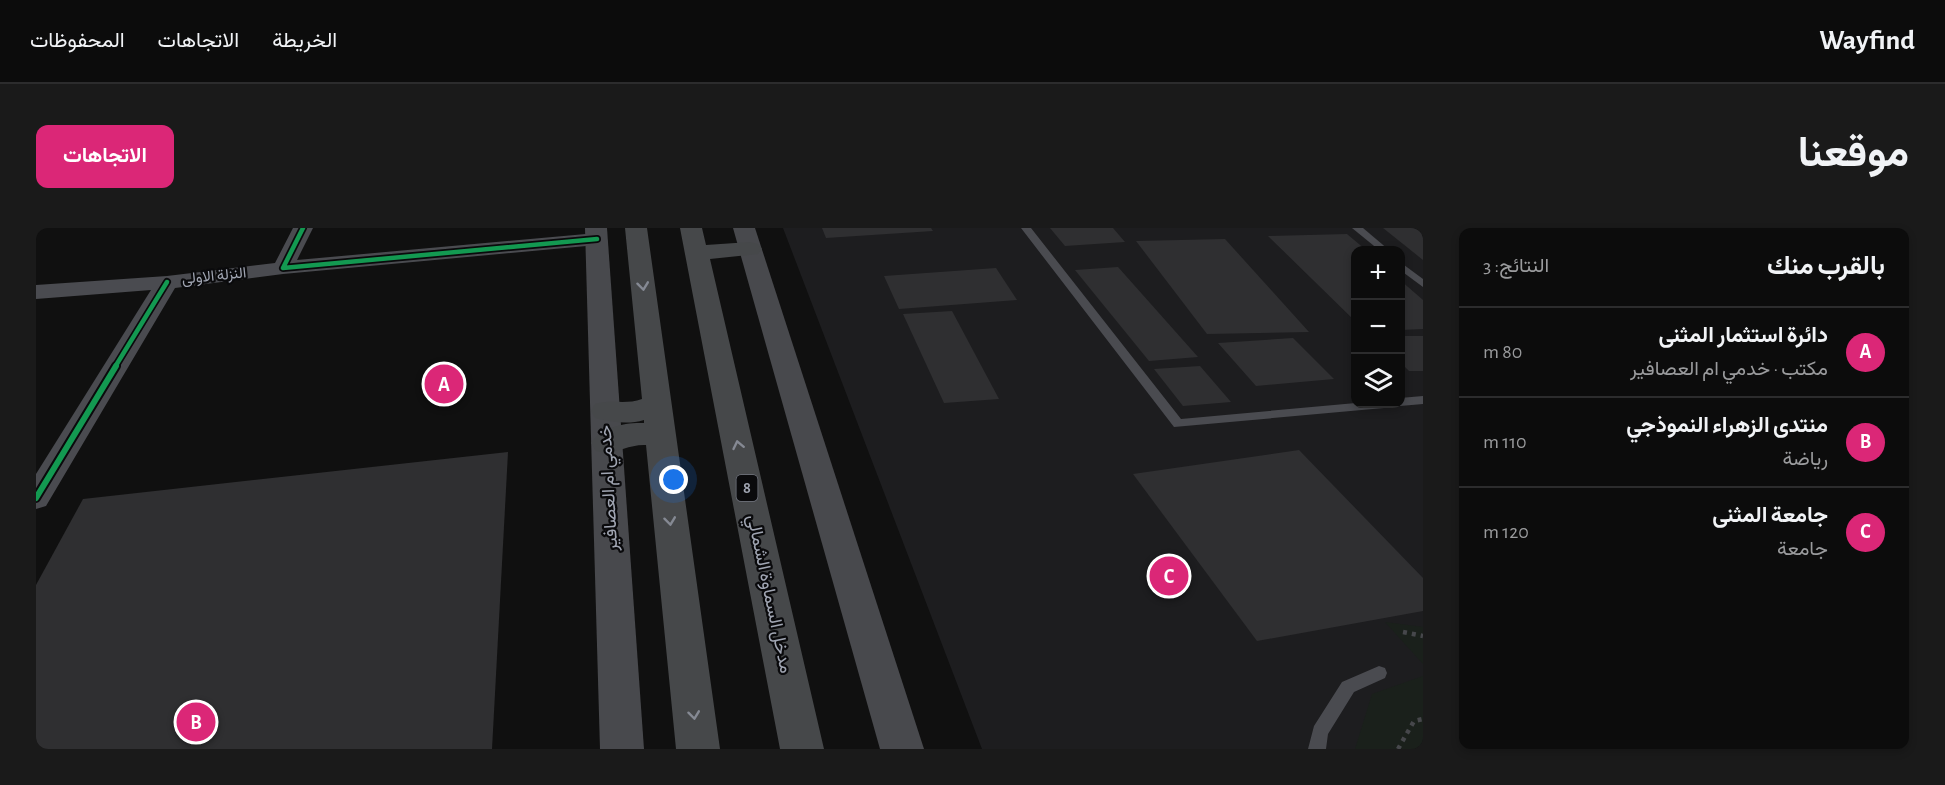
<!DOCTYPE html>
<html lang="ar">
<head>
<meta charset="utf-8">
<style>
	:root { --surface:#0c0c0c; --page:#1a1a1a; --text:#f1f3f6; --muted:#9a9b9d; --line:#2c2c2d; --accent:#db2777 }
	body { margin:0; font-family:"Alegreya Sans",Vazirmatn,sans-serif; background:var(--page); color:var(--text); direction:rtl }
	.controls { position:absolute; right:18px; top:18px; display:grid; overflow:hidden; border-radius:12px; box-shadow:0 3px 9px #0003 }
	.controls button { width:54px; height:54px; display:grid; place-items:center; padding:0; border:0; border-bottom:2px solid var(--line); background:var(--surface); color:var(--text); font:30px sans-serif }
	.you { position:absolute; left:638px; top:252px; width:21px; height:21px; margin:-15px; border:4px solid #fff; border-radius:50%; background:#1a73e8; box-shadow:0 0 0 9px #1a73e833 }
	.badge { display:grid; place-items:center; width:39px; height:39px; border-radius:50%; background:var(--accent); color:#fff; font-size:20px; font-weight:700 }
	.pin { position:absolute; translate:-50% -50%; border:3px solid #fff; box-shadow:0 2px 6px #0006 }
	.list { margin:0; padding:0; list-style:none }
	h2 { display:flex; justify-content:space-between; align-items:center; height:78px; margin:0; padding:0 24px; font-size:26px }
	h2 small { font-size:20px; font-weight:400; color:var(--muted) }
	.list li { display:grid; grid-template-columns:39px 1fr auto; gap:18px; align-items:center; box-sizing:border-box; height:90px; padding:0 24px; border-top:2px solid var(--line) }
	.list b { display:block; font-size:22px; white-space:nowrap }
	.list p { margin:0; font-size:20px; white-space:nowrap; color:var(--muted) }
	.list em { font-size:20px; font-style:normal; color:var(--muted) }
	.icon { flex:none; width:33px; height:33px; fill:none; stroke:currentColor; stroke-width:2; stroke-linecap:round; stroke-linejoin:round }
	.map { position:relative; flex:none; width:1387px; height:521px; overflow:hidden; direction:ltr; border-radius:12px }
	header { display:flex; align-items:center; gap:36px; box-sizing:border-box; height:84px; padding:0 30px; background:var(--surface); border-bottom:2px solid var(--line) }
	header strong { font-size:28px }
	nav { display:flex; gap:33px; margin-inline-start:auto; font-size:21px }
	.intro { display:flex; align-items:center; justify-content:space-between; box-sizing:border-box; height:144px; padding:0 36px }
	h1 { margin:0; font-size:42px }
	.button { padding:15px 27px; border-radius:12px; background:var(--accent); color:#fff; font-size:21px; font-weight:700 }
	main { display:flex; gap:36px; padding:0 36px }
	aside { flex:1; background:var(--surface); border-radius:12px; box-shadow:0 3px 9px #0003 }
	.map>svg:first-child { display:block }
</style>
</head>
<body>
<header>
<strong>Wayfind</strong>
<nav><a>الخريطة</a><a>الاتجاهات</a><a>المحفوظات</a></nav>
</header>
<div class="intro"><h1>موقعنا</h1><a class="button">الاتجاهات</a></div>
<main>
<aside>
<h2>بالقرب منك<small>النتائج: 3</small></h2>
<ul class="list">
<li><span class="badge">A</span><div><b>دائرة استثمار المثنى</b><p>مكتب · خدمي ام العصافير</p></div><em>80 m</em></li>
<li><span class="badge">B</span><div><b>منتدى الزهراء النموذجي</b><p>رياضة</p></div><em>110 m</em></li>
<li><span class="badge">C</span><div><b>جامعة المثنى</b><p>جامعة</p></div><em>120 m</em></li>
</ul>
</aside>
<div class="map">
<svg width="1387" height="521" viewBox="0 0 1387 521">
	<rect width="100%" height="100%" fill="#101010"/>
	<path fill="#1d1d1f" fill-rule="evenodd" d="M747,0H1387V521H946ZM1320,22H1364V176H1320Z"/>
	<g fill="#1a201b">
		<path d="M1349,394L1387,399V436Z"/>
		<path d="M1387,448V521H1319L1336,466Z"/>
	</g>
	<g fill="#2f2f31">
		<path d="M786,0H895L897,3L790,10Z"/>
		<path d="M1014,0H1077L1089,14L1029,18Z"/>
		<path d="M1347,0H1387V32Z"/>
		<path d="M1311,6L1330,22H1320V94L1232,8Z"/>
		<path d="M1189,11L1273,104L1171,106L1100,13Z"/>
		<path d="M1082,39L1162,129L1113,133L1039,42Z"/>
		<path d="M960,40L981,72L863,81L848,48Z"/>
		<path d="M1364,52L1387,72V101L1364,102Z"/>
		<path d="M916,83L963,171L908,175L867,86Z"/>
		<path d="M1364,108H1387V143H1373L1364,134Z"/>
		<path d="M1257,110L1298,151L1220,158L1182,115Z"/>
		<path d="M1164,138L1195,174L1147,178L1118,141Z"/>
		<path d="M1263,222L1387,350V383L1221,413L1097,246Z"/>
		<path d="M472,224L456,521H0V357L47,271Z"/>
	</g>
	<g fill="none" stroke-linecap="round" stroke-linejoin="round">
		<g stroke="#46474b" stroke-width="4.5" stroke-dasharray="4 5" stroke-linecap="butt">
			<path d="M1367,404L1387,408"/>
			<path d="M1362,521L1378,493L1387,491"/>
		</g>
		<g fill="#4a4b50" fill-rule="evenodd">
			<path d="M985,0H995L1145,191L1320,175L1354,176L1348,180L1138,199Z"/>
			<path d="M1316,0H1327L1353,22H1343Z"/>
			<path d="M1364,34L1387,51V59L1364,42Z"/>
			<path d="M1387,168V176L1364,178L1359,176H1364V170Z"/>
			<path d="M1343,438L1349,440L1351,445L1349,450L1318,464L1292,506L1290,521H1272L1278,498L1306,454Z"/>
		</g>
		<path fill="#4a4b50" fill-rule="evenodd" d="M257,0H277L261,32L561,5L568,7L571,11L568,15L561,17L247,46L139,60L10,278L0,281V246L115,62L0,71V57L131,48L239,35Z"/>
		<g fill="#48494d" fill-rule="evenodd">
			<path d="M549,0H571L608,521H564Z"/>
			<path d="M697,0H719L888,521H844Z"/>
		</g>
		<g fill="#46484a" fill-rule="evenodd">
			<path d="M589,0H611L684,521H640L610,217C591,216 578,228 560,223L555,215C565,199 590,194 608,195V192C592,197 575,194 559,190L555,183L559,176C575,171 590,177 606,171Z"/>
			<path d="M644,0H666L670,17L714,14L722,16L726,21L722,26L674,31L788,521H744Z"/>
		</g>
		<g stroke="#0a0a0c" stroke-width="8">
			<g id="cycleway-far1">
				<path d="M267,0L247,40L561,11"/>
				<path d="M79,139L131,54"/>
			</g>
		</g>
		<g stroke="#0a0a0c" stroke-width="10">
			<path id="cycleway" d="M0,270L80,138"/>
		</g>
		<use href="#cycleway-far1" stroke="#139951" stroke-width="4.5"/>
		<use href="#cycleway" stroke="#139951" stroke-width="6"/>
	</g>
	<defs><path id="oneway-chevron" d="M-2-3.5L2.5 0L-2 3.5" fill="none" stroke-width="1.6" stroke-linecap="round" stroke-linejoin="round" transform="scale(1.5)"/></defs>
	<g stroke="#858993">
		<use href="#oneway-chevron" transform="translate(607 58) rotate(83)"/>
		<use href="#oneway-chevron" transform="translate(702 217) rotate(-102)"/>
		<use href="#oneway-chevron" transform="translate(634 293) rotate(83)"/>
		<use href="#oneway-chevron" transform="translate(658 487) rotate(83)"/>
	</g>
	<g text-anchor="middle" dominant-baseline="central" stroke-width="4.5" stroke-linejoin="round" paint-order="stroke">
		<g font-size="15" fill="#a0a5b2" stroke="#0a0a0c">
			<text transform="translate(178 48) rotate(-6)">النزلة الاولى</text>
		</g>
		<rect fill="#0a0a0c" stroke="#737680" stroke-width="1.5" x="700.5" y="247" width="21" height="26" rx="4.5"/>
		<g font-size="16" font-weight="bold" fill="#a0a5b2">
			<text x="711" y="260">8</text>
		</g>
		<g font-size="18" fill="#a0a5b2" stroke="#0a0a0c">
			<text transform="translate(573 260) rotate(-93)">خدمي ام العصافير</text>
			<text transform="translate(733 366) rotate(78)">مدخل السماوة الشمالي</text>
		</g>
	</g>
</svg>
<div class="controls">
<button>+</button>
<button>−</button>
<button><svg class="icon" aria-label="layers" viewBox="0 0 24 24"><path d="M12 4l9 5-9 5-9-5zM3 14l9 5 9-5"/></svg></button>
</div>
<div class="you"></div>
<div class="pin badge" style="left:408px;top:156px">A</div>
<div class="pin badge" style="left:160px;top:494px">B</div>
<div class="pin badge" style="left:1133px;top:348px">C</div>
</div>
</main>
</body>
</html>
